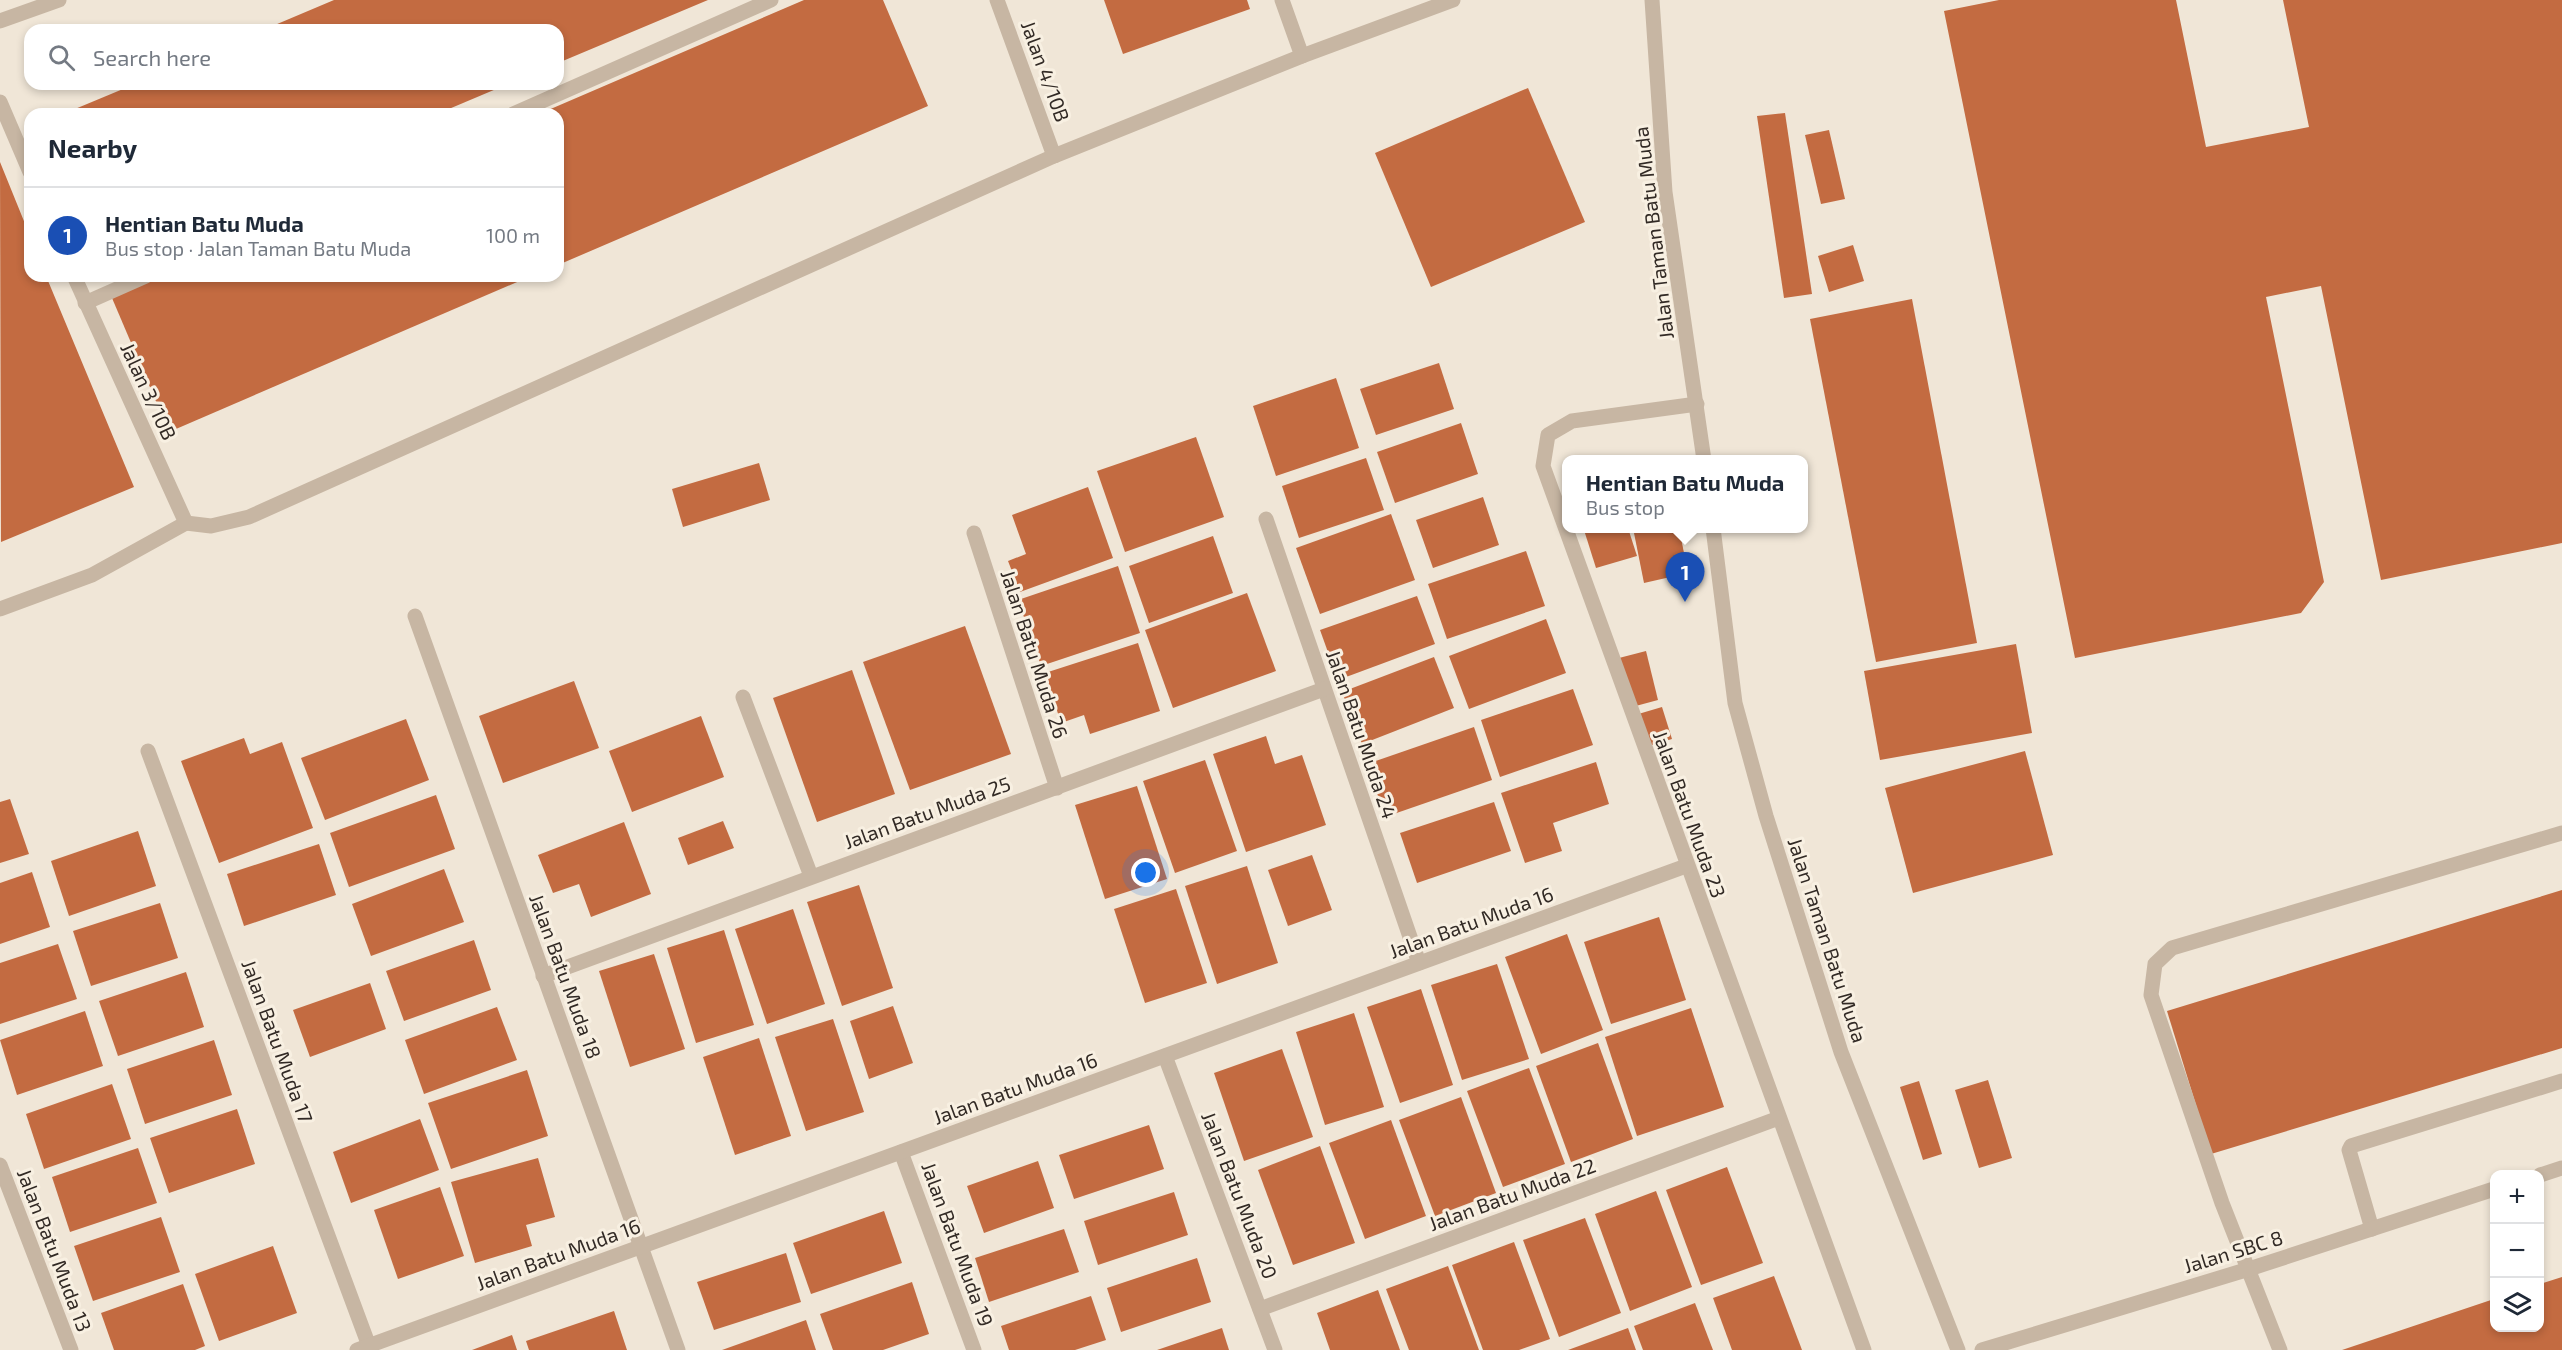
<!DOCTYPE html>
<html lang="en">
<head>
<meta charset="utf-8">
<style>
	:root { --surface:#fff; --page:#f6f6f7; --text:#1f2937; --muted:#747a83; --line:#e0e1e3; --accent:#0f766e }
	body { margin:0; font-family:"Exo 2",sans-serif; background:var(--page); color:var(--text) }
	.controls { position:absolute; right:18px; bottom:18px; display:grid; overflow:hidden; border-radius:12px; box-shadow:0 3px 9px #0003 }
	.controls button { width:54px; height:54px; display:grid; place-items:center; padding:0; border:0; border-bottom:2px solid var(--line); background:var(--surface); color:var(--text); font:30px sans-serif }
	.you { position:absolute; left:1146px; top:873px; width:21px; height:21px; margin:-15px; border:4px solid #fff; border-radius:50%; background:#1a73e8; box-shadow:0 0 0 9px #1a73e833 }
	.badge { display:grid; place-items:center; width:39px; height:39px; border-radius:50%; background:var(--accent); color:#fff; font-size:20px; font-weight:700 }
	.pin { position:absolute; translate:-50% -50px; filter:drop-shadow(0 2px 3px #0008) }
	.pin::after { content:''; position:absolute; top:32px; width:21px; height:18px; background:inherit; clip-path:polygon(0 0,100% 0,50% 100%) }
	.popup { position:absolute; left:1562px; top:455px; width:246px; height:78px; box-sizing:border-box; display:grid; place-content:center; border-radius:12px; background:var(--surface); filter:drop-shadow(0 2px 4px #0005); font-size:20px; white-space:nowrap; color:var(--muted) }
	.popup b { font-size:22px; color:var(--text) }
	.popup::after { content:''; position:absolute; left:50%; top:100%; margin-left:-12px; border:12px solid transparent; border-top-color:var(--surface) }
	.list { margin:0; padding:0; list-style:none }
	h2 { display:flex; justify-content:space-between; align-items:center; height:78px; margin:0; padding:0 24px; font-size:26px }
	h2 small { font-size:20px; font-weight:400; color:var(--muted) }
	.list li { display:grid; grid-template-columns:39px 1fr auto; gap:18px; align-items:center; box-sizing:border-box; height:96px; padding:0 24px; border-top:2px solid var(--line) }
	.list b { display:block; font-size:22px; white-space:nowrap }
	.list p { margin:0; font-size:20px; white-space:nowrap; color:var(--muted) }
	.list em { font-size:20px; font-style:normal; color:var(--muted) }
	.icon { flex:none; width:33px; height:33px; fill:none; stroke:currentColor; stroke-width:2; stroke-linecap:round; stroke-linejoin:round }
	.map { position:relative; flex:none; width:2562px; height:1350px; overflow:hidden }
	.search { position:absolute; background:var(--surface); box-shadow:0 3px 9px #0003; left:24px; top:24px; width:540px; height:66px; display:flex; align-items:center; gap:15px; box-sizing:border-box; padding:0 21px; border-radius:18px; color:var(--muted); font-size:22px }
	.panel { position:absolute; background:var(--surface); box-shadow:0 3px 9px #0003; left:24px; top:108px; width:540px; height:174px; border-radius:18px }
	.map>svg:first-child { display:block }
</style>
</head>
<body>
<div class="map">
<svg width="2562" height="1350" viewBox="0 0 2562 1350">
	<rect width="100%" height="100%" fill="#f0e6d7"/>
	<g fill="#c36b41">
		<path d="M334,0H708L558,63V30H263Z"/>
		<path d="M804,0H883L928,106L558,265V114H539Z"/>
		<path d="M1104,0H1247L1250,9L1123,54Z"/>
		<path d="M1999,0H2176L2206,147L2309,127L2283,0H2562V543L2381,580L2321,286L2266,297L2324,582L2301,613L2075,658L1944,11Z"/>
		<path d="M135,84H508L437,114H63Z"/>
		<path d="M1528,88L1585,222L1431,287L1375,153Z"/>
		<path d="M1785,113L1812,294L1784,298L1757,116Z"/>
		<path d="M1829,130L1845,199L1821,204L1805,135Z"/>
		<path d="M0,162L30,236V276H46L134,487L1,542Z"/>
		<path d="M1853,245L1864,281L1829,292L1818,256Z"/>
		<path d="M162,276H531L169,432L112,298Z"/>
		<path d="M1912,299L1977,643L1876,662L1810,319Z"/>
		<path d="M1439,363L1454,409L1376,435L1360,389Z"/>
		<path d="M1336,378L1359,448L1276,476L1253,406Z"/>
		<path d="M1461,423L1478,474L1395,503L1377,452Z"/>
		<path d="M1196,437L1224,517L1125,552L1097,471Z"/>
		<path d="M1366,458L1384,510L1299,538L1282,486Z"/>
		<path d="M759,463L770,500L683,527L672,489Z"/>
		<path d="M1088,487L1113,558L1020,592L1008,561L1026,554L1012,515Z"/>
		<path d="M1483,497L1499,545L1433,568L1416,520Z"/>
		<path d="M1391,514L1415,580L1320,614L1296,548Z"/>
		<path d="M1589,528H1628L1637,556L1596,568L1584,530Z"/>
		<path d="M1633,528H1679L1688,573L1644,583Z"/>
		<path d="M1213,536L1233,593L1149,623L1129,566Z"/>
		<path d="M1526,551L1545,606L1447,639L1428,584Z"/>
		<path d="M1118,566L1140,633L1041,666L1018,600Z"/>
		<path d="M1247,593L1276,671L1173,708L1145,630Z"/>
		<path d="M1417,596L1435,644L1338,680L1320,630Z"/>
		<path d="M1546,619L1566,673L1469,709L1449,656Z"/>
		<path d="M965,626L1011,754L910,790L863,662Z"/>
		<path d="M1138,643L1160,711L1090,734L1084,715L1061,723L1045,673Z"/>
		<path d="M2016,644L2032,733L1880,760L1864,671Z"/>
		<path d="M1646,651L1658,700L1632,707L1619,658Z"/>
		<path d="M1434,657L1454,708L1362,744L1342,692Z"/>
		<path d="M852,670L895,794L817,822L773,698Z"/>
		<path d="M574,681L599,748L503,783L479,716Z"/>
		<path d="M1573,689L1593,745L1500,777L1481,720Z"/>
		<path d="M1662,707L1672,739L1645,747L1635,715Z"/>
		<path d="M701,716L724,777L632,812L609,751Z"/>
		<path d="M406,719L429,780L325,820L301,758Z"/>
		<path d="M1474,727L1492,780L1385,817L1367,764Z"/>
		<path d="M1266,736L1275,764L1302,755L1326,825L1246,852L1213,754Z"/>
		<path d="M244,738L250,754L282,742L313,828L219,863L181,761Z"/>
		<path d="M2025,751L2053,855L1913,893L1885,788Z"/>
		<path d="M1205,760L1237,851L1175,873L1143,781Z"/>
		<path d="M1596,762L1609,804L1553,823L1562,851L1525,863L1501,793Z"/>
		<path d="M1137,786L1167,879L1105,899L1075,805Z"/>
		<path d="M436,795L455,849L349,887L330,833Z"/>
		<path d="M10,799L29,854L0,863V802Z"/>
		<path d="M1494,802L1511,851L1417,883L1400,833Z"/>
		<path d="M723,821L734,848L688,865L678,838Z"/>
		<path d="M624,822L651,894L591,917L579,884L553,893L538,855Z"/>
		<path d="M138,831L156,886L69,916L51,861Z"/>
		<path d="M319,844L336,895L244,926L227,874Z"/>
		<path d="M1312,855L1332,910L1288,926L1268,870Z"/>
		<path d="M1247,866L1278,963L1217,984L1185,886Z"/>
		<path d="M444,869L464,922L371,956L352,904Z"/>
		<path d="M32,872L50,927L0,944V883Z"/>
		<path d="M859,885L893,988L842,1006L807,902Z"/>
		<path d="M1176,889L1207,983L1145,1003L1114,909Z"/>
		<path d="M2562,890V1048L2211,1154L2167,1011Z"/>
		<path d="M160,903L178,958L91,986L73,931Z"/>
		<path d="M793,909L825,1004L767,1024L735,929Z"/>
		<path d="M1659,917L1686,1000L1611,1024L1584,942Z"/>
		<path d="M724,930L754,1025L696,1043L667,948Z"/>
		<path d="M1567,934L1603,1030L1541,1054L1505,957Z"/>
		<path d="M474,940L491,990L404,1021L386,971Z"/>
		<path d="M58,944L77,999L0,1024V963Z"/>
		<path d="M654,954L685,1049L630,1067L599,971Z"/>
		<path d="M1497,964L1529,1059L1462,1080L1431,985Z"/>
		<path d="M186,972L204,1027L118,1056L99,1001Z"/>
		<path d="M370,983L386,1029L310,1057L293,1010Z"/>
		<path d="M1421,989L1453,1085L1400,1103L1367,1007Z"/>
		<path d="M893,1006L913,1063L869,1079L850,1021Z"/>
		<path d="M497,1007L517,1060L424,1094L405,1040Z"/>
		<path d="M1691,1008L1724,1107L1637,1136L1605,1037Z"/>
		<path d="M85,1011L103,1066L17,1095L0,1040Z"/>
		<path d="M1354,1013L1384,1107L1325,1125L1296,1032Z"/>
		<path d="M833,1019L864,1112L806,1131L775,1037Z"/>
		<path d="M759,1038L791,1136L735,1155L703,1057Z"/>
		<path d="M214,1040L232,1095L145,1124L127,1069Z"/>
		<path d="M1598,1043L1633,1139L1571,1162L1536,1066Z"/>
		<path d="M1282,1049L1313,1137L1244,1161L1214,1073Z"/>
		<path d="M1529,1068L1565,1164L1503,1187L1467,1091Z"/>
		<path d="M527,1070L548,1136L451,1169L428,1103Z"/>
		<path d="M1988,1080L2012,1158L1979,1168L1955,1090Z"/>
		<path d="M1919,1081L1942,1154L1923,1160L1900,1087Z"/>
		<path d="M112,1084L131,1139L44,1169L26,1114Z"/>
		<path d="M1461,1097L1496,1193L1435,1216L1399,1120Z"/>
		<path d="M237,1109L255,1164L169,1193L150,1138Z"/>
		<path d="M420,1119L439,1170L351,1203L333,1152Z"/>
		<path d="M1391,1120L1426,1216L1365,1239L1329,1143Z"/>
		<path d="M1149,1125L1164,1169L1074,1199L1059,1155Z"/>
		<path d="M1320,1146L1355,1243L1293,1265L1258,1170Z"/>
		<path d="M138,1148L157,1203L70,1232L52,1177Z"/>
		<path d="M538,1158L555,1217L526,1225L532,1246L475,1263L451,1182Z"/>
		<path d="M1038,1161L1054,1208L984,1233L967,1186Z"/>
		<path d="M1727,1167L1763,1263L1701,1285L1666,1190Z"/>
		<path d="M440,1187L464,1256L398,1279L374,1210Z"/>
		<path d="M1656,1191L1692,1287L1630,1311L1595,1214Z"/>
		<path d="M1174,1192L1188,1235L1098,1265L1084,1221Z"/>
		<path d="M884,1211L902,1263L811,1294L793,1243Z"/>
		<path d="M161,1217L180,1272L93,1301L74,1246Z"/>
		<path d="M1585,1218L1621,1313L1559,1337L1523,1240Z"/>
		<path d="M1064,1229L1079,1272L989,1302L975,1258Z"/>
		<path d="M1514,1242L1550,1339L1519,1350H1483L1452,1265Z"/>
		<path d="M273,1246L297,1313L219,1341L195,1274Z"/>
		<path d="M786,1253L801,1302L714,1330L697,1282Z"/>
		<path d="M1197,1258L1211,1302L1121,1332L1107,1288Z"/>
		<path d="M1448,1266L1479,1350H1409L1386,1289Z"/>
		<path d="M1774,1276L1802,1350H1732L1713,1298Z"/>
		<path d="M2562,1277V1350H2342L2494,1299V1328H2540V1284Z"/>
		<path d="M912,1282L929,1334L883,1350H833L820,1314Z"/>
		<path d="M183,1284L205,1346L195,1350H114L101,1313Z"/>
		<path d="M1378,1290L1400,1350H1330L1317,1313Z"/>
		<path d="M1091,1296L1106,1340L1075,1350H1009L1001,1326Z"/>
		<path d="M1695,1303L1713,1350H1643L1634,1326Z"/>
		<path d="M614,1311L627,1350H529L526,1341Z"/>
		<path d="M806,1320L816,1350H722Z"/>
		<path d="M1222,1328L1229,1350H1157Z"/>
		<path d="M1628,1328L1636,1350H1568Z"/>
		<path d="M512,1335L517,1350H472Z"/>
	</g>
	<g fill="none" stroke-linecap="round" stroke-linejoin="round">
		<g stroke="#c7b6a3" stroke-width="15">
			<path d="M1282,0L1302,56"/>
			<path d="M513,114L771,0"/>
			<path d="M85,303L146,276"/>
			<path d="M0,609L92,575L186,523"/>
			<path d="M2372,1229L2349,1150L2351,1146L2562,1081"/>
			<path d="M2280,1350L2222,1203L2151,995L2155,964L2172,948L2562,833"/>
		</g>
		<g stroke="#c7b6a3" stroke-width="15">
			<path d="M997,0L1054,156"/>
			<path d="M0,21L59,0"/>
			<path d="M0,102L30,172"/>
			<path d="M74,276L186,523L211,526L249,517L1054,156L1302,56L1453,0"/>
			<path d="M1697,404L1572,421L1548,435L1543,466L1864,1350"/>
			<path d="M1266,519L1419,963"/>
			<path d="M974,533L1057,788"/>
			<path d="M415,616L678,1350"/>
			<path d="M743,697L811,876"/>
			<path d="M148,751L369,1346"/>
			<path d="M543,976L1324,689"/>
			<path d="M1165,1056L1275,1350"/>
			<path d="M901,1152L974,1350"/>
			<path d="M0,1165L71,1350"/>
			<path d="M2540,1175L2562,1168"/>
			<path d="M1260,1309L1779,1118"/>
			<path d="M357,1350L1686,866"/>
			<path d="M1982,1350L2249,1269L2494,1189"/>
		</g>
		<g stroke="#c7b6a3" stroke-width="15">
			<path d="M1652,0L1665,192L1704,460"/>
			<path d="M1713,528L1735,703L1766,816L1841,1052L1958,1350"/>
		</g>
	</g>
	<g text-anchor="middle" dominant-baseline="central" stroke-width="6" stroke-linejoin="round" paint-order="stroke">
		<g font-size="20" fill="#322a25" stroke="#f8f0e2">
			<text transform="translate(1046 71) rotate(70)">Jalan 4/10B</text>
			<text transform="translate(1653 233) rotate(-97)">Jalan Taman Batu Muda</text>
			<text transform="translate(149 391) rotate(65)">Jalan 3/10B</text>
			<text transform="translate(1035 654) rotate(72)">Jalan Batu Muda 26</text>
			<text transform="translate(1362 734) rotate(71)">Jalan Batu Muda 24</text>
			<text transform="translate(927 812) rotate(-20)">Jalan Batu Muda 25</text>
			<text transform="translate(1690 814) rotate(70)">Jalan Batu Muda 23</text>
			<text transform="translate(1471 922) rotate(-20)">Jalan Batu Muda 16</text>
			<text transform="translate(1828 940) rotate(72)">Jalan Taman Batu Muda</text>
			<text transform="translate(566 976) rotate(70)">Jalan Batu Muda 18</text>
			<text transform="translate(278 1041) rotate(70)">Jalan Batu Muda 17</text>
			<text transform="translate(1015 1088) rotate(-20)">Jalan Batu Muda 16</text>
			<text transform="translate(1512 1194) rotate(-20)">Jalan Batu Muda 22</text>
			<text transform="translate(1240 1195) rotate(69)">Jalan Batu Muda 20</text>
			<text transform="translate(958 1244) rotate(70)">Jalan Batu Muda 19</text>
			<text transform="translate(55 1250) rotate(69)">Jalan Batu Muda 13</text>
			<text transform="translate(2233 1251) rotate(-17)">Jalan SBC 8</text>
			<text transform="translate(558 1254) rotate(-20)">Jalan Batu Muda 16</text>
		</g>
	</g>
</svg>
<div class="controls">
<button>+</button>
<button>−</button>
<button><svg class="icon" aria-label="layers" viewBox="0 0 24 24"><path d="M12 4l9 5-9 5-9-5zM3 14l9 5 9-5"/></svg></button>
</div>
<div class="you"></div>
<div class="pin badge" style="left:1685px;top:602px;background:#1a4fb4">1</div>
<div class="popup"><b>Hentian Batu Muda</b>Bus stop</div>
<div class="search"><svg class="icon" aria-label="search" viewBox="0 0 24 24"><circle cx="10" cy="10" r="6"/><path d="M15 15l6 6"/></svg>Search here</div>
<section class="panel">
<h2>Nearby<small></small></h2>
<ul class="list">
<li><span class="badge" style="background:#1a4fb4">1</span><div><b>Hentian Batu Muda</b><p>Bus stop · Jalan Taman Batu Muda</p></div><em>100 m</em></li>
</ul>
</section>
</div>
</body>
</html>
